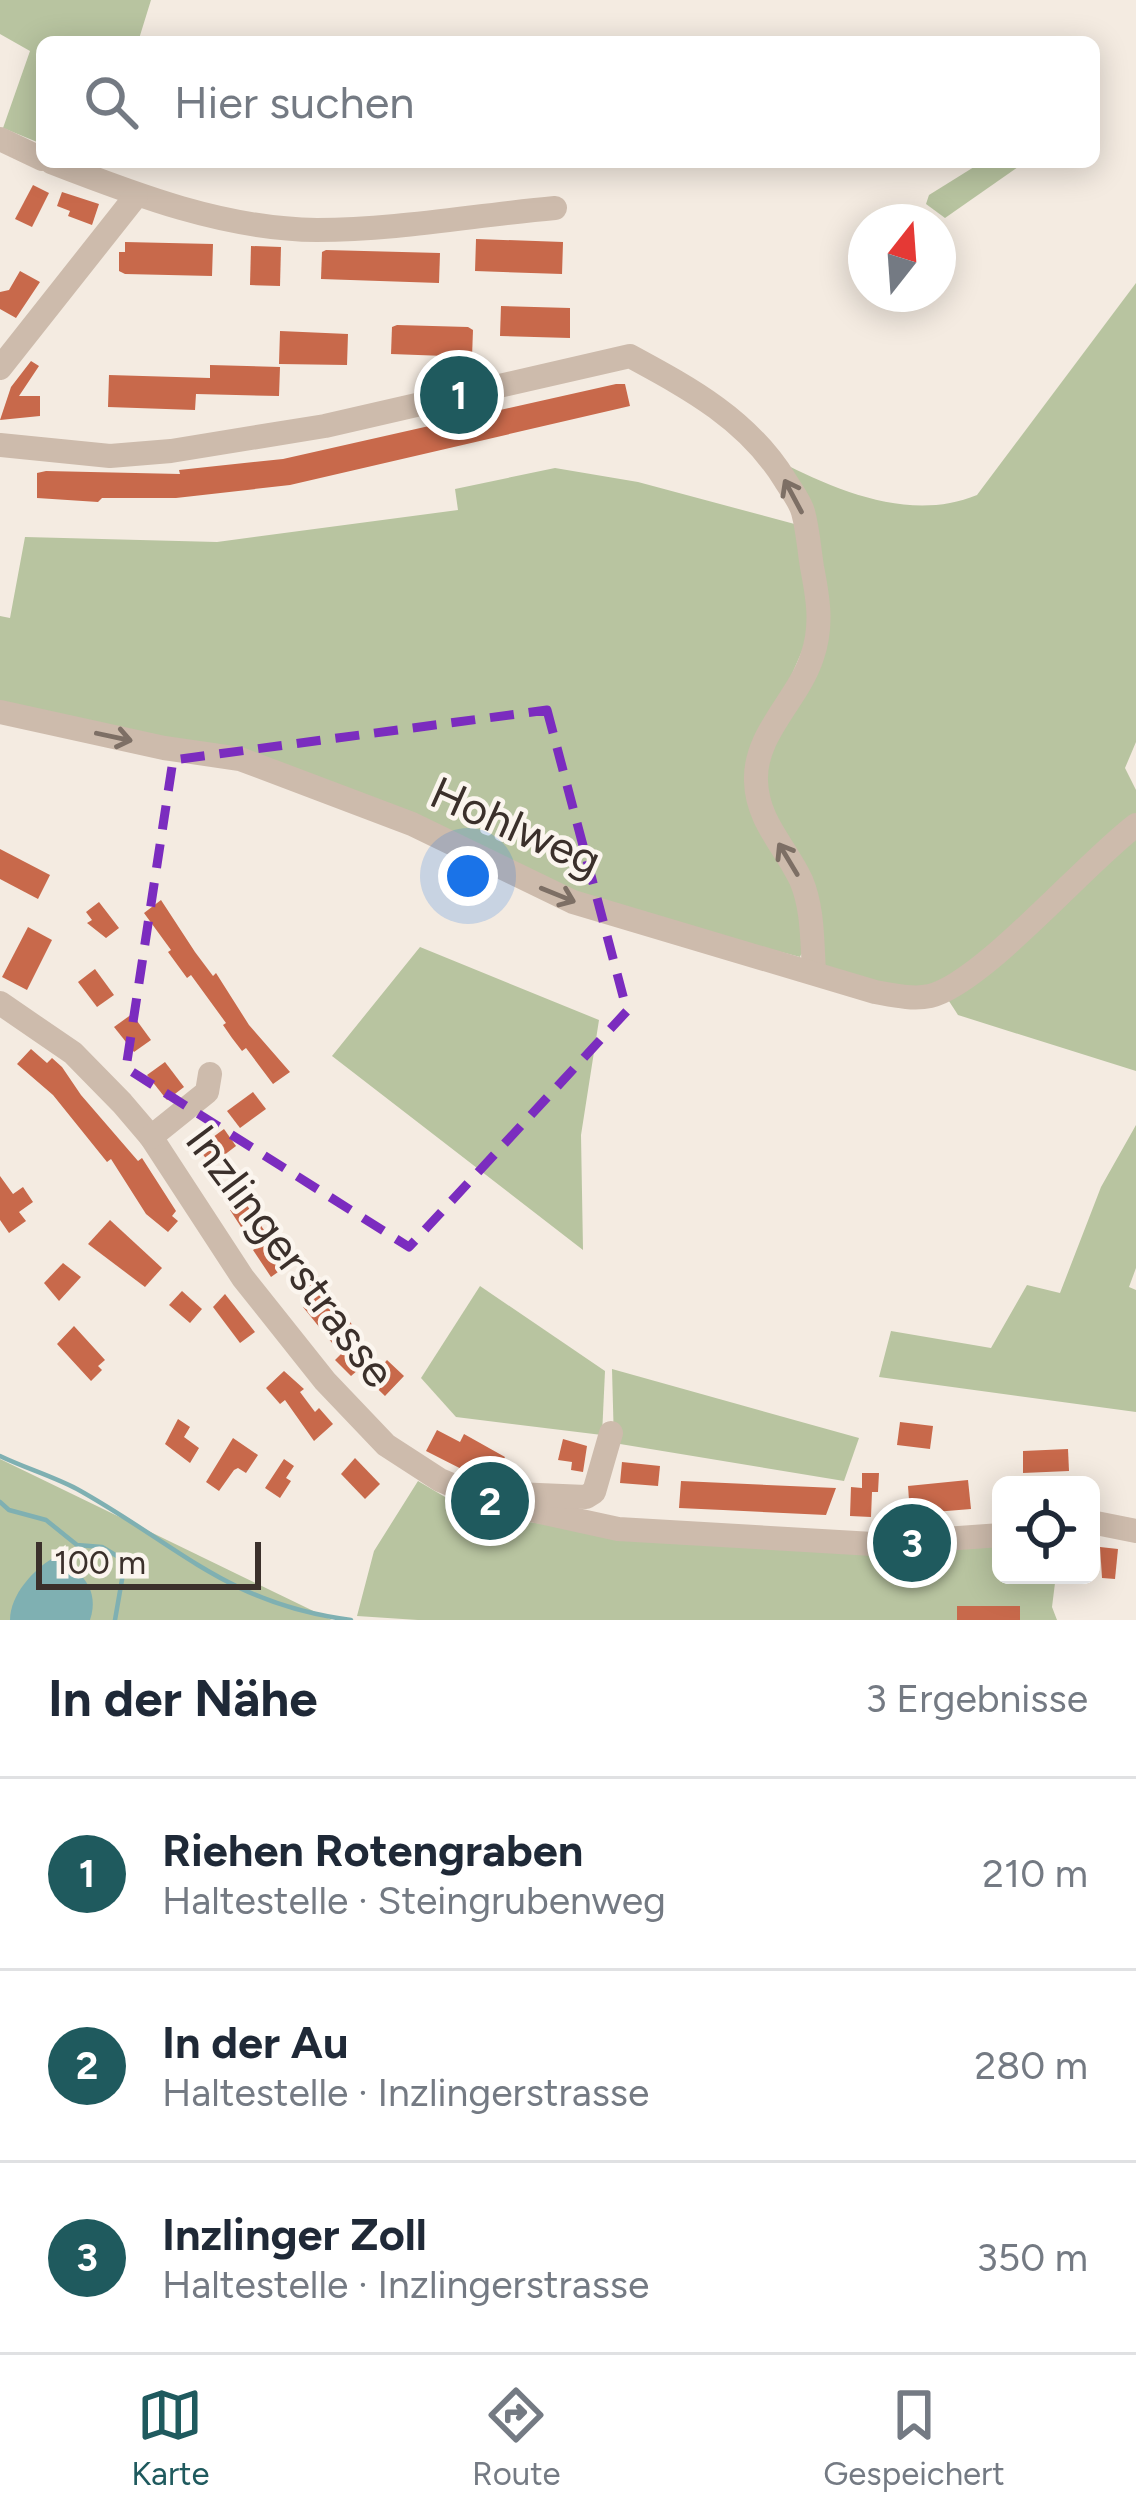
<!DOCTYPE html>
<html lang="de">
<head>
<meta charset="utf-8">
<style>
	:root { --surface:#fff; --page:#f2f2f3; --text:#1f2937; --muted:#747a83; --line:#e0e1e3; --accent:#1f5a5e }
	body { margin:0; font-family:Figtree,sans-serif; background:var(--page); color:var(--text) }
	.controls { position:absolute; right:36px; bottom:36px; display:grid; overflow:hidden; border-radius:18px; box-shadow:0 6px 30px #0003 }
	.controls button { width:108px; height:108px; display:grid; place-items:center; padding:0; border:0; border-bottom:3px solid var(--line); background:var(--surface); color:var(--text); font:60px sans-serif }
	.compass { position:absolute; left:848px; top:204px; width:108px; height:108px; border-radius:50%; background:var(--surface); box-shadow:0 6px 30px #0003; rotate:17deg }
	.scale { position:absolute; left:36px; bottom:30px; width:225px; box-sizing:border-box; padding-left:12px; border:6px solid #3b302b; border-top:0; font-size:33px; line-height:42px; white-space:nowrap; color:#3b302b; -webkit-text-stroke:9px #fbf5ee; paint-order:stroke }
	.you { position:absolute; left:468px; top:876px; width:42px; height:42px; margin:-30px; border:9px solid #fff; border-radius:50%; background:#1a73e8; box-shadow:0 0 0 18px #1a73e833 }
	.badge { display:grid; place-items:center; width:78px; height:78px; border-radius:50%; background:var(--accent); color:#fff; font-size:39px; font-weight:700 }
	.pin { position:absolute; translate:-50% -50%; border:6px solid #fff; box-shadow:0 3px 12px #0006 }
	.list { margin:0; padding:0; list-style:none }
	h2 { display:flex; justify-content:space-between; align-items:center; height:156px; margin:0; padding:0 48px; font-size:51px }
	h2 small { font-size:39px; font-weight:400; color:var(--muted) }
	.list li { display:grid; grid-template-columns:78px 1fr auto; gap:36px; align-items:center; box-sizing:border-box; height:192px; padding:0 48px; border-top:3px solid var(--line) }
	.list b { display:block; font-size:45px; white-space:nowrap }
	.list p { margin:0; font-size:39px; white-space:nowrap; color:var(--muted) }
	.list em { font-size:39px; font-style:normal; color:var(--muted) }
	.icon { flex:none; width:66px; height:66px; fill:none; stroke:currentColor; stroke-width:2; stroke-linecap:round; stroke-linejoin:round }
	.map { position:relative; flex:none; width:1136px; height:1620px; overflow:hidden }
	.search { position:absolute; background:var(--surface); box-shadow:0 6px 30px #0003; left:36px; right:36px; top:36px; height:132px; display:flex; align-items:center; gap:30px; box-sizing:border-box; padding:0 42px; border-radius:18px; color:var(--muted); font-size:45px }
	.sheet { height:732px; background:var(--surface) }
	nav { display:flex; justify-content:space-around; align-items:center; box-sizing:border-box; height:168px; border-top:3px solid var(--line); background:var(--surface); font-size:33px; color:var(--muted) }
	nav a { display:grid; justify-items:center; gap:6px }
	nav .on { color:var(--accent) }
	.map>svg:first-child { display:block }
</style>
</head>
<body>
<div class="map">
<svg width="1136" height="1620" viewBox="0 0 1136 1620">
	<rect width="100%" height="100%" fill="#f4ebe1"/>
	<g fill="#b8c4a0">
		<path d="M0,0H151L138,42H42V144L3,128L30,51L0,34Z"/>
		<path d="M982,162H1025L945,218L926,204L929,195Z"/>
		<path d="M1136,283V742L1125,768L1136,790V1071L958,1015L947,998L823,969L765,806L762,761L822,621L779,461C839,492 912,522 977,495Z"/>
		<path d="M555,468L638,482L802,526L813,626L753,763L801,895L808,938L800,957L575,898L262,762L0,711V616L10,618L25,537L217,542L458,510L455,489Z"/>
		<path d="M420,947L599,1020L581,1135L583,1250L332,1056Z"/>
		<path d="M1136,1125V1268L1129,1287L1136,1290V1412L879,1377L891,1331L991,1348L1027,1285L1060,1293L1101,1187Z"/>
		<path d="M480,1286L605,1371L602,1435L456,1417L421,1378Z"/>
		<path d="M612,1369L859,1438L844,1481L614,1443Z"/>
		<path d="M0,1459L332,1620H0Z"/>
		<path d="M418,1481L462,1507L498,1518L666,1540L1001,1541V1575H1056L1052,1607L1057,1620H418L357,1616L374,1551Z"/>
	</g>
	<path fill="#7fb0b2" d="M53,1558C82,1569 100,1590 90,1620H10C10,1595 33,1570 53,1558Z"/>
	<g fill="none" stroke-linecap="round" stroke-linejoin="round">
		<g stroke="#7fb0b2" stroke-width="4.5">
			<path d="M0,1456C25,1468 52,1476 77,1489C178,1545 227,1604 351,1620"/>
			<path d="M0,1502L9,1510L46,1520L77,1545L102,1547L122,1559L124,1568L115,1620"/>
		</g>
	</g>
	<g fill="#c8694b">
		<path d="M33,185L49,193L32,227L15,219Z"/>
		<path d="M62,192L99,204L92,225L68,216L70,211L57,206Z"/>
		<path d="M476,239L563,242L562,274L475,271Z"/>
		<path d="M125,242L213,244L212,276L125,274L119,271V252H125Z"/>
		<path d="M251,246L281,247L280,286L250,285Z"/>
		<path d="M326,250L440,253L439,283L321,279L322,252Z"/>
		<path d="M20,271L40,282L16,318L0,309V292L9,290Z"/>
		<path d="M501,306L570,308V338L500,336Z"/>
		<path d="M397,325L468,327L473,330L472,357L391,354L392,327Z"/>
		<path d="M280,331L348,334L347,365L279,364Z"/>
		<path d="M31,361L39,366L19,396H40V416L0,420L11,387Z"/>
		<path d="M210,365L280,367L279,396L196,394L195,410L108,407L109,375L210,378Z"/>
		<path d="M616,384H625L630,406L290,485L176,498H102L98,502L37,498V473L46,471L180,474L179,470L283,459Z"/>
		<path d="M0,849L50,875L38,899L0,879Z"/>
		<path d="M161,900L195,952L213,976L216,973L249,1025L290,1072L273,1084L246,1048L242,1051L232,1038L223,1025L226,1023L191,975L187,978L168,952L171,950L144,913Z"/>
		<path d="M99,902L119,928L106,938L87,923L92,920L86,912Z"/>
		<path d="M28,927L52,940L27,990L2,977Z"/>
		<path d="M95,969L114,995L97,1007L78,982Z"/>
		<path d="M132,1014L151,1040L134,1052L114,1027Z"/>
		<path d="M31,1049L47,1063L52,1058L62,1067L81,1095L138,1161L142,1158L176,1211L172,1216L178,1221L168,1232L146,1214L111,1159L107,1162L53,1095L17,1064Z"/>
		<path d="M165,1062L184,1087L167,1100L147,1075Z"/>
		<path d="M253,1092L266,1109L240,1128L227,1111Z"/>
		<path d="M224,1129L236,1146L211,1165L198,1148Z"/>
		<path d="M0,1176L13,1194L23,1187L33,1202L19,1212L26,1221L9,1233L0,1220Z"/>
		<path d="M244,1201L288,1265L271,1277L253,1250L262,1245L248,1223L241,1227L230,1210Z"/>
		<path d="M110,1220L162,1268L145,1287L88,1244Z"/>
		<path d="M63,1263L81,1277L59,1301L44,1283Z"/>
		<path d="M318,1276L353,1326L345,1332L379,1369L387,1360L404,1376L385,1396L358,1370L351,1376L335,1360L341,1354L303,1307L311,1300L302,1289Z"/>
		<path d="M182,1291L202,1309L190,1323L169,1305Z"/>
		<path d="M225,1294L255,1332L240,1343L213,1307Z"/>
		<path d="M74,1326L105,1360L98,1366L102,1370L91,1381L57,1344Z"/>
		<path d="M284,1371L304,1389L300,1392L315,1412L319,1408L333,1424L314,1441L285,1400L280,1404L266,1388Z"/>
		<path d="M178,1419L190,1427L184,1437L199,1448L190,1463L165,1444Z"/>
		<path d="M900,1422L933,1426L930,1449L897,1445Z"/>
		<path d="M437,1430L460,1442L464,1434L505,1457L491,1484L426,1451Z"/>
		<path d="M233,1438L258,1455L246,1473L238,1468L234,1470L219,1491L206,1482Z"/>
		<path d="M563,1439L587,1446L583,1472L571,1470L572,1462L558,1460Z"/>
		<path d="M1068,1449L1069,1471L1023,1473V1451Z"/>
		<path d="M355,1458L380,1484L365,1499L341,1474Z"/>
		<path d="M284,1459L294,1466L286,1478L291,1481L280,1498L265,1488Z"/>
		<path d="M622,1462L660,1466L658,1486L620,1483Z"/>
		<path d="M862,1473H879L878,1492H872L871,1517L850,1516L851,1487L862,1488Z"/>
		<path d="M968,1480L971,1509L910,1514L908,1486Z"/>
		<path d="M681,1481L767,1485L836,1488L826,1515L723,1510L679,1508Z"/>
		<path d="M1100,1547L1118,1549L1115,1579L1102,1578Z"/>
		<rect x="957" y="1606" width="63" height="14"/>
	</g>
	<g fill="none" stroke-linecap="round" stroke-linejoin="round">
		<g stroke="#cdbbac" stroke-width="24">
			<path d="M0,139L42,159"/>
			<path d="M51,162C136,195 224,229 317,230C397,230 476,215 555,208"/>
			<path d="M0,368L136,196"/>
			<path d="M0,445L110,456L171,451L325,426L630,356C691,389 748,420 785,480C791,490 800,501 803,512C808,530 809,549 812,567C818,598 823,626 812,657C798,700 754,734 756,781C757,821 785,846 801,880C813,908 812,941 814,971"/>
			<path d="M0,712L164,748L240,759L412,824L573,902L875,992C892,995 913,1000 930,996C983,983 1085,863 1136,825"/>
			<path d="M0,1003L73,1053L122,1103L151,1137L243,1278L325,1381L386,1445L440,1480L490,1501L618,1529L873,1544L1001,1535"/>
			<path d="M151,1137L207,1092L210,1074"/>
			<path d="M515,1494L586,1497L594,1492L611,1433"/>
			<path d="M1091,1522L1136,1531"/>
		</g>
	</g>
	<defs><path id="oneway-shaft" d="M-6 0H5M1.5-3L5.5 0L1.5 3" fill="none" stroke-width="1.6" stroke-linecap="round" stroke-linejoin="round" transform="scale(3)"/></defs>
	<g stroke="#7d6f65">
		<use href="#oneway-shaft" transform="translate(793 496) rotate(-118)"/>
		<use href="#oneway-shaft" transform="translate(114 737) rotate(12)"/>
		<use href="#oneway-shaft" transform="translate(788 859) rotate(-121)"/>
		<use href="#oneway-shaft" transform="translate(558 895) rotate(22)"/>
	</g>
	<path fill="none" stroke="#7b2cbf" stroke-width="9" stroke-dasharray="24 15" stroke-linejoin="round" d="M547,710L627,1011L409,1247L126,1068L173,760Z"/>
	<g text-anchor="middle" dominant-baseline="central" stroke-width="9" stroke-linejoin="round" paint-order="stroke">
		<g font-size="45" fill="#3b302b" stroke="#fbf5ee">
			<text transform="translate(516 826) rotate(24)">Hohlweg</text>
			<text transform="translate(291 1256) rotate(53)">Inzlingerstrasse</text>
		</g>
	</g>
</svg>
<div class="controls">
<button><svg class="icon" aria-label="locate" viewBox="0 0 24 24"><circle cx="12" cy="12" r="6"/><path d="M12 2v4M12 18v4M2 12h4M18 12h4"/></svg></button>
</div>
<svg class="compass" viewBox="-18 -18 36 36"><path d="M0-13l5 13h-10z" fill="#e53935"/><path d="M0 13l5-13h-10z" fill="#747a83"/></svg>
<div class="scale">100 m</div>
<div class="you"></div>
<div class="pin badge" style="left:459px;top:395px">1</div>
<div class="pin badge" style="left:490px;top:1501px">2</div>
<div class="pin badge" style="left:912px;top:1543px">3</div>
<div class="search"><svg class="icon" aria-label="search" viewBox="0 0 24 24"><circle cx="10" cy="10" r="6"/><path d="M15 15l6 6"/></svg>Hier suchen</div>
</div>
<section class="sheet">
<h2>In der Nähe<small>3 Ergebnisse</small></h2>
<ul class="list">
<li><span class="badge">1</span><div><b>Riehen Rotengraben</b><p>Haltestelle · Steingrubenweg</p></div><em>210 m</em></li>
<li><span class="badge">2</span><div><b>In der Au</b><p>Haltestelle · Inzlingerstrasse</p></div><em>280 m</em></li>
<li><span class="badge">3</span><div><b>Inzlinger Zoll</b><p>Haltestelle · Inzlingerstrasse</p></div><em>350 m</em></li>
</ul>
</section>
<nav>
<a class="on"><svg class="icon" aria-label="map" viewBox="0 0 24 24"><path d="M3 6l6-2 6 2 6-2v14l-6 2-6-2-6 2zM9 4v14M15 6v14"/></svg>Karte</a>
<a><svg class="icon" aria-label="directions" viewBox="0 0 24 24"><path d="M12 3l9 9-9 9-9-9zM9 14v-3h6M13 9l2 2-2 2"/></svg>Route</a>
<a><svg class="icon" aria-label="saved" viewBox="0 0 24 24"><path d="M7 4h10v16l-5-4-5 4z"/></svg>Gespeichert</a>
</nav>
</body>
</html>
